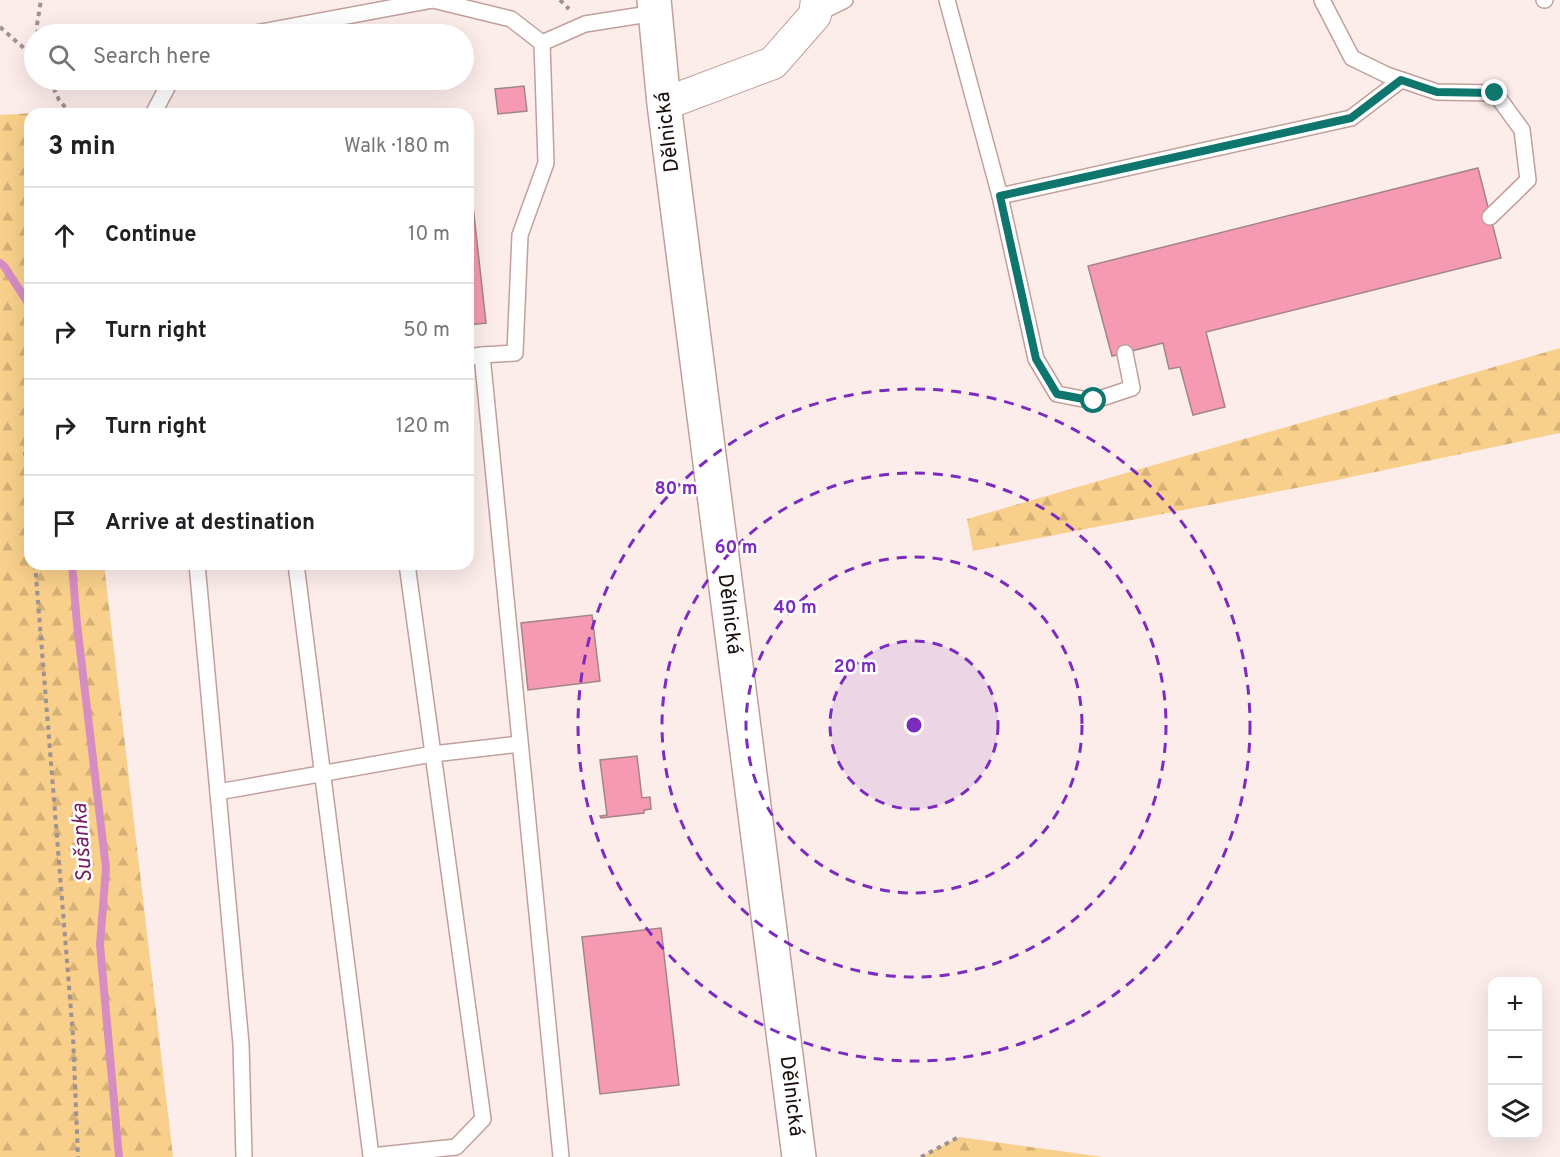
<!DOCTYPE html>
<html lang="en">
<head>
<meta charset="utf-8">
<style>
	:root { --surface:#fff; --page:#f6f6f6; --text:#202124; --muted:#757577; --line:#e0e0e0 }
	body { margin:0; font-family:Overpass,sans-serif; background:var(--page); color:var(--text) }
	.controls { position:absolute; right:18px; bottom:18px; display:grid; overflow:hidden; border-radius:12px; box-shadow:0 6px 24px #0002 }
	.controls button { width:54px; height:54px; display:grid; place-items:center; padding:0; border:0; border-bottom:2px solid var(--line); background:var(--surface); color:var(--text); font:30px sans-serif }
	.stop { position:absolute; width:18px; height:18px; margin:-14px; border:4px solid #0f766e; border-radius:50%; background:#fff }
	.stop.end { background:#0f766e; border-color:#fff; box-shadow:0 2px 6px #0008 }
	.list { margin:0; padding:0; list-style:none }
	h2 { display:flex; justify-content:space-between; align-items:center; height:78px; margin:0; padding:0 24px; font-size:26px }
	h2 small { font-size:20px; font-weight:400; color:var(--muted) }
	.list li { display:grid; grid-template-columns:39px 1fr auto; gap:18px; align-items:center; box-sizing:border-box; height:96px; padding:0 24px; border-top:2px solid var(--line) }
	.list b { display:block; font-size:22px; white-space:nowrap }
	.list em { font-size:20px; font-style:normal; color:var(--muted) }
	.icon { flex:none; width:33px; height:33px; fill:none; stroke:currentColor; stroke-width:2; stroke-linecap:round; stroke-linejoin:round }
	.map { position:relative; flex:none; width:1560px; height:1157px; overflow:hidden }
	.search { position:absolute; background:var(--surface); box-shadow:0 6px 24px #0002; left:24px; top:24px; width:450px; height:66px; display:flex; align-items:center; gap:15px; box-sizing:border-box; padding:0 21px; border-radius:33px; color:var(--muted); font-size:22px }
	.panel { position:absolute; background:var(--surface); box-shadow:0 6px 24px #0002; left:24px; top:108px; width:450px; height:462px; border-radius:18px }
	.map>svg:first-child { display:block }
</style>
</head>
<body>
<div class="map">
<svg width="1560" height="1157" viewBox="0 0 1560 1157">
	<defs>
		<pattern id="forest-firs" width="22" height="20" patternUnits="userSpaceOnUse" patternTransform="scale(1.5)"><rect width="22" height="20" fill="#f9d08b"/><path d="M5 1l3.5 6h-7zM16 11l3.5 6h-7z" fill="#d5b177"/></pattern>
	</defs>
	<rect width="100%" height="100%" fill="#fcedeb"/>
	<g fill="url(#forest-firs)">
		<path d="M51,112L52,114H30V564H104L173,1157H0V115Z"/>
		<path d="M1560,348V433L1337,480L973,551L967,519Z"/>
		<path d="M959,1137L1103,1157H921Z"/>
	</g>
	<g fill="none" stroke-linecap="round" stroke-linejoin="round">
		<g stroke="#d68dc2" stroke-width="8">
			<path d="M0,263L4,266L30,306"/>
			<path d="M72,564L77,624L106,868L100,945L119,1157"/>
		</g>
	</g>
	<g fill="#f59ab2" stroke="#a3848b" stroke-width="1.5">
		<path d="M524,86L527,111L498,114L495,89Z"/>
		<path d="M468,161L486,323L468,325Z"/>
		<path d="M1478,168L1501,258L1206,332L1225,407L1193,415L1180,367L1169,369L1163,343L1112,356L1088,266Z"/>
		<path d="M592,615L600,681L528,690L521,623Z"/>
		<path d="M637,756L642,798L650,797L651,809L644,810V813L601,818L600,816L607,815L600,760Z"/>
		<path d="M661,928L679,1085L600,1094L582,937Z"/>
	</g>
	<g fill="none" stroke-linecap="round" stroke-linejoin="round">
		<g stroke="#c1a09b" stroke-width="18">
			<g id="lane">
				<path d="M947,0L1000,196L1351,118L1401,80"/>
				<path d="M1322,0L1352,58L1387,75L1437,92L1495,93L1522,130L1528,180L1490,217"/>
				<path d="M1544,0H1545"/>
				<path d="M815,15L845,0"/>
				<path d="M251,34L433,0L511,19L542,43L546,163L520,235L515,353L482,355"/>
				<path d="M542,43L585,24L655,13"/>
				<path d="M153,114L171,80"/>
				<path d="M1000,196L1036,359L1057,394L1093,401L1132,388L1125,353"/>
				<path d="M468,357L482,355L561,1157"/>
				<path d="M197,564L241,1044L244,1157"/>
				<path d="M296,564L371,1156L456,1147L483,1119L407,564"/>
				<path d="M218,792L433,754L520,744"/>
			</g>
		</g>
		<g stroke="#c1a09b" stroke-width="34">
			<path id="street" d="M664,104L773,63L815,15L817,0"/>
		</g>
		<g stroke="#c1a09b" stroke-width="36">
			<path id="secondary" d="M654,0L664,104L799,1157"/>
		</g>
		<g stroke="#9f9290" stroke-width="4" stroke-dasharray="4.5 4.5" stroke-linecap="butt">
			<path d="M560,0L569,9"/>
			<path d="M0,27L34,57"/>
			<path d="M38,34L37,25L41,0"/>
			<path d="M50,80L59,100L71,114"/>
			<path d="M30,416L25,451L30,506"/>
			<path d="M35,564L73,1036L78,1157"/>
			<path d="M921,1157L959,1137"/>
		</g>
		<use href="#lane" stroke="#fff" stroke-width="15"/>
		<use href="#street" stroke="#fff" stroke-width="32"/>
		<use href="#secondary" stroke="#fff" stroke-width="33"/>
	</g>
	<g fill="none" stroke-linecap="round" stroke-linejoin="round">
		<path stroke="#0f766e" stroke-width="8" d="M1094,401L1057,394L1036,359L1000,196L1351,118L1401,80L1437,92L1495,93"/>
	</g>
	<circle cx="914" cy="725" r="84" fill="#7b2cbf" fill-opacity=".12"/>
	<g fill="none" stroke="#7b2cbf" stroke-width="3" stroke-dasharray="10 8">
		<circle cx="914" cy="725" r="84"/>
		<circle cx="914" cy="725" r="168"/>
		<circle cx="914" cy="725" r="252"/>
		<circle cx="914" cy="725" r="336"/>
	</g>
	<g text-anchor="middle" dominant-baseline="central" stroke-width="5" stroke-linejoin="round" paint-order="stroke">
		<g font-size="21" fill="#190e0c" stroke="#fefefe">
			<text transform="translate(668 132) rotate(-97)">Dělnická</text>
			<text transform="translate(729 614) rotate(83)">Dělnická</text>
			<text transform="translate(791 1096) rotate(83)">Dělnická</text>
		</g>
		<g font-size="22" font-style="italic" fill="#762164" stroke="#fefefe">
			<text transform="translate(83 843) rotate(-94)">Sušanka</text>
		</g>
	</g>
	<circle cx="914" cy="725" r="9" fill="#7b2cbf" stroke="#fefefe" stroke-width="3"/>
	<g font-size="18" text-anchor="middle" font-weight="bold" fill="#7b2cbf" stroke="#fefefe" stroke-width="5" stroke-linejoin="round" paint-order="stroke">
		<text x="676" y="494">80 m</text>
		<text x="736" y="553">60 m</text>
		<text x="795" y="613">40 m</text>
		<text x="855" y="672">20 m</text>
	</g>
</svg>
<div class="controls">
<button>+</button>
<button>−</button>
<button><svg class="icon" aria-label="layers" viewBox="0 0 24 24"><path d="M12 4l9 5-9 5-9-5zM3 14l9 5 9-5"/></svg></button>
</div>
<div class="stop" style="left:1094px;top:401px"></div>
<div class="stop end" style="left:1495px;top:93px"></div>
<div class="search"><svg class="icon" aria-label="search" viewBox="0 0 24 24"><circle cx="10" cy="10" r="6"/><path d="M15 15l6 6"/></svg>Search here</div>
<section class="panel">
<h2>3 min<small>Walk · 180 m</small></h2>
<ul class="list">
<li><svg class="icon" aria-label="ahead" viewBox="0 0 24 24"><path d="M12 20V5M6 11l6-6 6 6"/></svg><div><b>Continue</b></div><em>10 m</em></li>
<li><svg class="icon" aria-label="right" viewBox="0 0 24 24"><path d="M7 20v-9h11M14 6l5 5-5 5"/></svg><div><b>Turn right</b></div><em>50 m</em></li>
<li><svg class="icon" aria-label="right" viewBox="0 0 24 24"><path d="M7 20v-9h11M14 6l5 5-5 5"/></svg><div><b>Turn right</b></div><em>120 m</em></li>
<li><svg class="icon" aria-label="arrive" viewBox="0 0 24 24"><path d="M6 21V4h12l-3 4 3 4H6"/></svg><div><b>Arrive at destination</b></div></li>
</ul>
</section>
</div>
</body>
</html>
